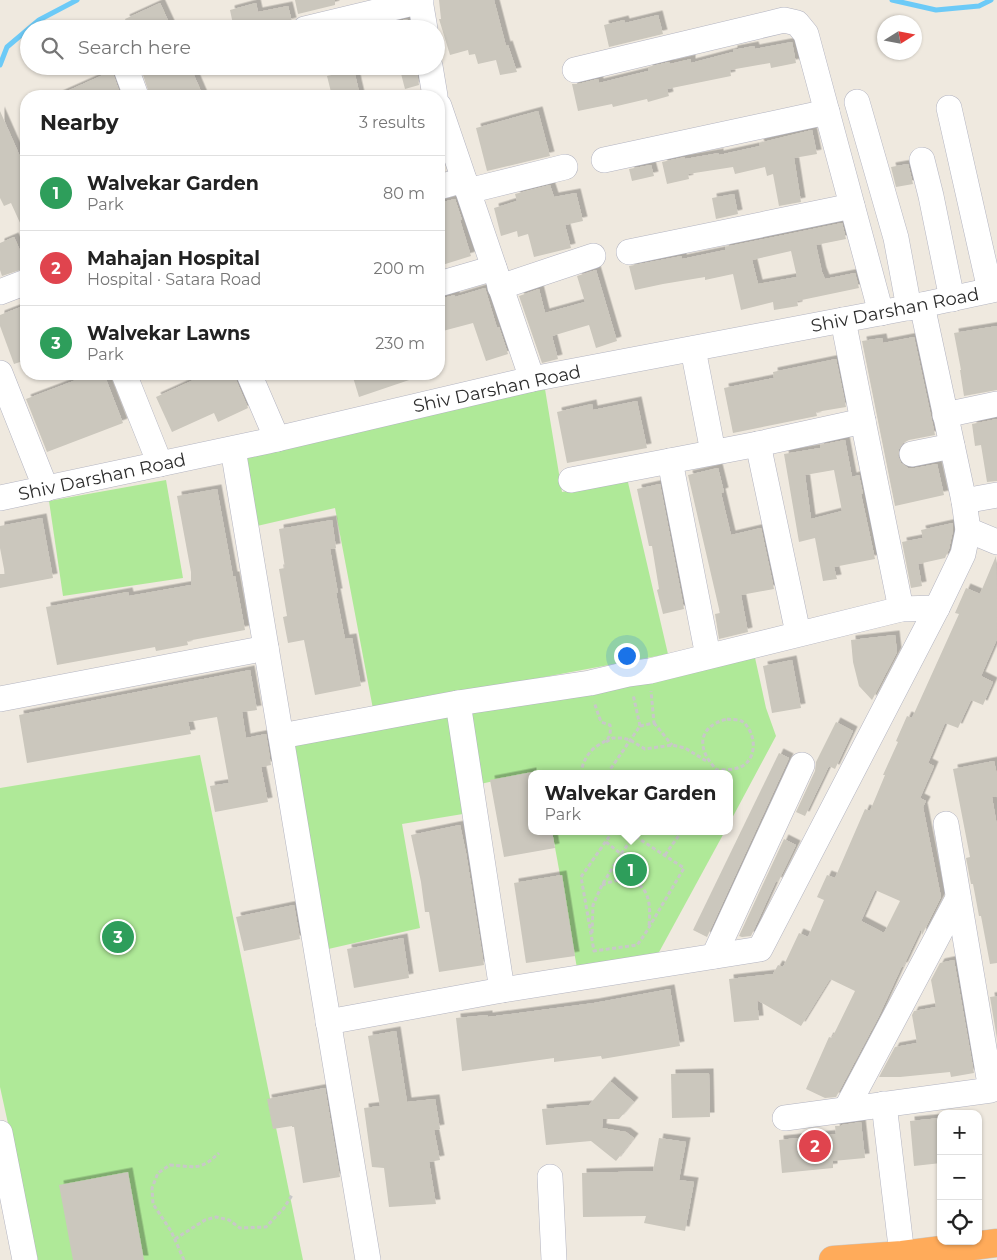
<!DOCTYPE html>
<html lang="en">
<head>
<meta charset="utf-8">
<style>
	:root { --surface:#fff; --page:#f6f6f6; --text:#222; --muted:#767676; --line:#e0e0e0; --accent:#db2777 }
	body { margin:0; font-family:Montserrat,sans-serif; background:var(--page); color:var(--text) }
	.controls { position:absolute; right:15px; bottom:15px; display:grid; overflow:hidden; border-radius:10px; box-shadow:0 1px 4px #0004 }
	.controls button { width:45px; height:45px; display:grid; place-items:center; padding:0; border:0; border-bottom:1px solid var(--line); background:var(--surface); color:var(--text); font:25px sans-serif }
	.compass { position:absolute; left:877px; top:15px; width:45px; height:45px; border-radius:50%; background:var(--surface); box-shadow:0 1px 4px #0004; rotate:79deg }
	.you { position:absolute; left:626px; top:655px; width:18px; height:18px; margin:-12px; border:4px solid #fff; border-radius:50%; background:#1a73e8; box-shadow:0 0 0 8px #1a73e833 }
	.badge { display:grid; place-items:center; width:32px; height:32px; border-radius:50%; background:var(--accent); color:#fff; font-size:16px; font-weight:700 }
	.pin { position:absolute; translate:-50% -50%; border:2px solid #fff; box-shadow:0 1px 5px #0006 }
	.popup { position:absolute; left:528px; top:770px; width:205px; height:65px; box-sizing:border-box; display:grid; place-content:center; border-radius:10px; background:var(--surface); filter:drop-shadow(0 1px 4px #0005); font-size:16px; white-space:nowrap; color:var(--muted) }
	.popup b { font-size:19px; color:var(--text) }
	.popup::after { content:''; position:absolute; left:50%; top:100%; margin-left:-10px; border:10px solid transparent; border-top-color:var(--surface) }
	.list { margin:0; padding:0; list-style:none }
	h2 { display:flex; justify-content:space-between; align-items:center; height:65px; margin:0; padding:0 20px; font-size:21px }
	h2 small { font-size:16px; font-weight:400; color:var(--muted) }
	.list li { display:grid; grid-template-columns:32px 1fr auto; gap:15px; align-items:center; box-sizing:border-box; height:75px; padding:0 20px; border-top:1px solid var(--line) }
	.list b { display:block; font-size:19px; white-space:nowrap }
	.list p { margin:0; font-size:16px; white-space:nowrap; color:var(--muted) }
	.list em { font-size:16px; font-style:normal; color:var(--muted) }
	.icon { flex:none; width:28px; height:28px; fill:none; stroke:currentColor; stroke-width:2; stroke-linecap:round; stroke-linejoin:round }
	.map { position:relative; flex:none; width:997px; height:1260px; overflow:hidden }
	.search { position:absolute; background:var(--surface); box-shadow:0 1px 4px #0004; left:20px; top:20px; width:425px; height:55px; display:flex; align-items:center; gap:12px; box-sizing:border-box; padding:0 18px; border-radius:28px; color:var(--muted); font-size:19px }
	.panel { position:absolute; background:var(--surface); box-shadow:0 1px 4px #0004; left:20px; top:90px; width:425px; height:290px; border-radius:20px }
	.map>svg:first-child { display:block }
</style>
</head>
<body>
<div class="map">
<svg width="997" height="1260" viewBox="0 0 997 1260">
	<defs>
		<filter id="shadow"><feDropShadow dx="4.5" dy="-4.5" stdDeviation="0" flood-color="#0004"/></filter>
	</defs>
	<rect width="100%" height="100%" fill="#efe9df"/>
	<g fill="#afe998">
		<path d="M543,377L562,492L627,478L668,654L373,709L335,508L257,526L244,446Z"/>
		<path d="M166,480L183,578L63,596L49,501Z"/>
		<path d="M752,644L766,708L776,736L730,822V774H541L540,771L471,786L458,703Z"/>
		<path d="M451,705L475,812L402,824L420,928L324,950L281,736Z"/>
		<path d="M200,755L303,1260H38L0,1087V788Z"/>
		<path d="M552,831H725L658,954L577,968Z"/>
	</g>
	<g fill="none" stroke-linecap="round" stroke-linejoin="round">
		<g stroke="#6ccaf7" stroke-width="5">
			<path d="M892,0L936,10L979,6L991,0"/>
			<path d="M0,65L7,47L39,20L77,0"/>
		</g>
	</g>
	<g fill="#cbc7bd" fill-rule="evenodd" filter="url(#shadow)">
		<path d="M295,0H335V5L298,14Z"/>
		<path d="M439,0H494L506,46L508,45L517,72L500,75L496,60L478,64L475,54L469,55L468,50L450,55L439,19H441Z"/>
		<path d="M160,3L172,29H129L125,19Z"/>
		<path d="M256,3L258,12L288,6L292,22L263,29H234L230,10Z"/>
		<path d="M658,15L663,34L609,47L604,25L624,20L625,23Z"/>
		<path d="M407,19L409,29H368Z"/>
		<path d="M792,42L796,63L771,68L770,63L730,70L731,76L667,89L669,96L648,102L647,99L613,107L612,104L578,111L572,84H578L598,79L599,83L648,71V67L669,62L670,64L691,59V63L733,52V50L754,46L755,49Z"/>
		<path d="M140,66H190L203,96H150Z"/>
		<path d="M399,66H416L419,85L405,89Z"/>
		<path d="M354,70L360,96H332L327,76Z"/>
		<path d="M112,71L121,96H56Z"/>
		<path d="M0,111L26,170V236L11,203L4,206L0,198Z"/>
		<path d="M538,111L550,156L487,171L476,128Z"/>
		<path d="M812,130L817,154L794,158L801,202L779,206L773,174L767,176L765,167L735,174L733,167L688,174L689,179L667,184L662,162L685,157V159L719,153V155L760,146L759,143Z"/>
		<path d="M908,164L913,184L896,187L891,167Z"/>
		<path d="M651,165L654,176L632,181L629,169Z"/>
		<path d="M550,185L554,197L576,193L583,221L565,225L571,248L534,257L528,234L518,237L517,231L501,236L494,208L517,201L515,194Z"/>
		<path d="M734,194L738,214L716,219L712,198Z"/>
		<path d="M455,199L462,220H460L471,256L439,266V203Z"/>
		<path d="M842,223L846,239L816,245L822,272L825,279L855,273L859,288L797,301L798,306L774,310L773,302L741,310L733,274L705,280V277L663,284L635,290L629,266L682,256V259L725,250V247ZM791,251L797,277L758,284L752,260Z"/>
		<path d="M14,237L26,264V268L2,276L0,270V243Z"/>
		<path d="M596,270L617,341L596,348L589,325L552,336L558,359L542,363L519,296L539,289L545,313L585,302L577,276Z"/>
		<path d="M485,288L497,328L499,327L508,354L486,361L473,323L439,332V299L455,295V297Z"/>
		<path d="M26,305V360L14,364L0,326V315Z"/>
		<path d="M997,326V390L964,396L960,370H961L954,333Z"/>
		<path d="M914,337L935,435L909,440L903,443L899,449L898,456L901,463L908,468H915L937,464L944,495L895,506L862,341L882,338L883,343Z"/>
		<path d="M836,359L846,407L816,412L817,416L733,433L724,388L774,378L773,372Z"/>
		<path d="M92,374H104L123,423L47,452L26,399Z"/>
		<path d="M196,374H235L236,380L248,408L218,422L214,413L172,432L156,397L198,378Z"/>
		<path d="M352,374H418V377L359,397Z"/>
		<path d="M637,401L647,448L567,463L557,412L592,404L593,410Z"/>
		<path d="M997,419V481L987,482L981,445L975,446L972,424Z"/>
		<path d="M845,440L852,477L859,475L863,494H861L875,559L834,567L837,579L823,581L815,538L799,542L784,454L820,448V445ZM834,470L842,511L811,519L805,475Z"/>
		<path d="M718,468L724,492L721,493L731,535L761,528L774,589L741,595L748,632L719,639L715,614L720,613L688,475Z"/>
		<path d="M660,484L684,609L663,614L657,590L659,589L652,546H649L637,489Z"/>
		<path d="M217,489L233,576H235L245,630L187,641L188,645L156,651L155,647L57,665L46,607L128,592L129,596L191,585V572L177,496Z"/>
		<path d="M42,518L53,578L0,588V574H5L0,548V526Z"/>
		<path d="M332,520L336,548L330,549L338,593H336L345,639L352,638L361,686L315,695L304,640L288,643L283,617L287,616L279,569L285,568L279,529Z"/>
		<path d="M953,523V530L949,549L945,558L918,564L922,586L911,588L902,542L923,538L921,530Z"/>
		<path d="M996,556L997,639L981,676L993,682L983,705L971,700L958,728L945,723L928,763L934,766L920,798L926,801L923,807L941,897L922,935L921,929L903,967L902,966L878,1018L836,1097L825,1098L806,1089L829,1037L832,1038L855,991L830,979L801,1026L757,1000L759,1020L734,1022L729,979L773,974L778,965L783,967L799,933L808,937L824,900L817,897L827,875L835,878L865,809L870,811L885,775H883L898,742L896,741L907,716L912,718L959,614L955,613L966,588L980,594ZM875,890L900,901L884,933L861,921Z"/>
		<path d="M895,635L897,652L872,700L859,686L853,662L851,640Z"/>
		<path d="M792,660L801,708L772,713L763,666Z"/>
		<path d="M250,670L257,710L242,712L246,738L266,734L271,765L261,767L268,802L215,812L210,786L229,783L217,717L188,722L191,734L27,763L19,715Z"/>
		<path d="M836,722L853,731L835,769L829,766L805,816L796,812L815,771L816,762Z"/>
		<path d="M779,753L789,758L707,937L693,930Z"/>
		<path d="M994,761L997,775V796L992,797L997,826V963L990,964L981,916H979L973,884H971L966,858L970,857L953,769Z"/>
		<path d="M532,772V831H552L555,848L504,857L490,780Z"/>
		<path d="M460,825L466,853L484,965L439,972L429,912H425L421,882L411,835Z"/>
		<path d="M784,839L796,845L778,882L776,881L751,936L742,937L739,936Z"/>
		<path d="M562,875L575,956L526,963L514,883Z"/>
		<path d="M294,905L300,939L244,951L236,917Z"/>
		<path d="M403,938L409,978L354,988L347,949Z"/>
		<path d="M954,960L974,1073L951,1077L950,1072L900,1077H879L895,1047L917,1043L912,1015L914,1011L936,1007L931,980L940,963Z"/>
		<path d="M670,989L680,1046L602,1059L601,1056L554,1062V1058L462,1071L456,1018L488,1015V1017L594,1003Z"/>
		<path d="M997,996V1039L990,997Z"/>
		<path d="M396,1031L407,1102L435,1099L440,1129L434,1130L440,1160L429,1162L436,1204L389,1207L384,1168L372,1167L364,1108L380,1106L368,1036Z"/>
		<path d="M709,1073L710,1117L672,1118L671,1074Z"/>
		<path d="M610,1081L634,1102L619,1119H603L602,1128L626,1132L634,1138L616,1161L591,1141L546,1145L542,1109L589,1105Z"/>
		<path d="M325,1088L340,1177L303,1183L294,1127H292V1126L273,1129L267,1099Z"/>
		<path d="M941,1118V1163L914,1166L910,1121Z"/>
		<path d="M861,1122L865,1158L833,1161V1168L782,1173L779,1140L836,1134L835,1126H841L842,1125Z"/>
		<path d="M659,1138L686,1142L679,1180L694,1182L685,1231L644,1223L646,1216L583,1217L582,1173L653,1171Z"/>
		<path d="M128,1172L144,1260H73L59,1185Z"/>
	</g>
	<g fill="none" stroke-linecap="round" stroke-linejoin="round">
		<g stroke="#b3b4c1" stroke-width="26">
			<g id="minor">
				<path d="M420,0L425,29"/>
				<path d="M305,29L421,1"/>
				<path d="M125,66L136,96"/>
				<path d="M430,66L435,96"/>
				<path d="M575,70L784,20L797,23L806,34L881,313"/>
				<path d="M857,102L896,238L909,308"/>
				<path d="M439,106L532,379"/>
				<path d="M949,108L990,290"/>
				<path d="M604,160L827,112"/>
				<path d="M922,160L931,196L952,299"/>
				<path d="M439,187L464,180"/>
				<path d="M468,191L565,167"/>
				<path d="M629,252L852,206"/>
				<path d="M439,284L494,268"/>
				<path d="M500,287L593,256"/>
				<path d="M0,292L26,282"/>
				<path d="M843,320L863,421"/>
				<path d="M693,349L713,452"/>
				<path d="M0,373L46,489"/>
				<path d="M124,374L160,464"/>
				<path d="M249,374L277,439"/>
				<path d="M945,415L997,404"/>
				<path d="M758,444L798,633"/>
				<path d="M233,449L368,1260"/>
				<path d="M912,454L952,446"/>
				<path d="M670,461L708,656"/>
				<path d="M571,480L758,444L863,421L901,609"/>
				<path d="M0,498L268,441L532,379L922,305L997,289"/>
				<path d="M964,501L997,495"/>
				<path d="M968,530L997,542"/>
				<path d="M0,699L266,648"/>
				<path d="M458,703L502,990"/>
				<path d="M281,736L458,703L590,683L628,674L650,671L901,609L937,608"/>
				<path d="M714,956L802,765"/>
				<path d="M328,1022L502,990L760,949L937,608L963,554L968,530L964,501L922,305"/>
				<path d="M884,1104L902,1255"/>
				<path d="M846,1109L958,898"/>
				<path d="M785,1118L991,1090L946,824"/>
				<path d="M0,1133L25,1260"/>
				<path d="M550,1177L554,1260"/>
			</g>
		</g>
		<g stroke="#c8c8c8" stroke-width="29">
			<path id="highway" d="M833,1260L902,1255L997,1243"/>
		</g>
		<g stroke="#c8c8c8" stroke-width="3" stroke-dasharray="4 2.5" stroke-linecap="butt">
			<path d="M727,719C732,720 739,719 743,722C755,732 758,755 744,765C737,770 726,770 717,770C697,750 696,727 727,719Z"/>
			<path d="M654,723L672,745"/>
			<path d="M640,726L654,723L651,691"/>
			<path d="M606,742L613,738H623L630,740L645,749L672,745L685,748L708,762"/>
			<path d="M581,774C582,764 586,756 593,749C604,740 612,742 610,725L601,722L594,702"/>
			<path d="M607,774L640,726L633,694"/>
			<path d="M613,831L581,877L594,951L637,945L645,934L684,868L627,831"/>
			<path d="M606,842L621,854L634,836"/>
			<path d="M665,855L682,831"/>
			<path d="M602,885C608,883 615,880 621,880C650,880 651,904 649,926"/>
			<path d="M592,933L593,905L602,885L621,854"/>
			<path d="M175,1239L205,1220L216,1217L229,1220L240,1228L266,1227L284,1208L292,1195"/>
			<path d="M184,1260L171,1231L153,1204L152,1188L158,1173L170,1165C194,1166 199,1172 219,1153"/>
		</g>
		<use href="#minor" stroke="#fff" stroke-width="25"/>
		<use href="#highway" stroke="#ffab5a" stroke-width="28"/>
	</g>
	<g text-anchor="middle" dominant-baseline="central" stroke-width="4" stroke-linejoin="round" paint-order="stroke">
		<g font-size="18" fill="#2d2d2d" stroke="#fff">
			<text transform="translate(895 310) rotate(-11)">Shiv Darshan Road</text>
			<text transform="translate(497 389) rotate(-12)">Shiv Darshan Road</text>
			<text transform="translate(102 477) rotate(-12)">Shiv Darshan Road</text>
		</g>
	</g>
</svg>
<div class="controls">
<button>+</button>
<button>−</button>
<button><svg class="icon" aria-label="locate" viewBox="0 0 24 24"><circle cx="12" cy="12" r="6"/><path d="M12 2v4M12 18v4M2 12h4M18 12h4"/></svg></button>
</div>
<svg class="compass" viewBox="-18 -18 36 36"><path d="M0-13l5 13h-10z" fill="#e53935"/><path d="M0 13l5-13h-10z" fill="#767676"/></svg>
<div class="you"></div>
<div class="pin badge" style="left:631px;top:870px;background:#2e9e5b">1</div>
<div class="popup"><b>Walvekar Garden</b>Park</div>
<div class="pin badge" style="left:815px;top:1146px;background:#e0444e">2</div>
<div class="pin badge" style="left:118px;top:937px;background:#2e9e5b">3</div>
<div class="search"><svg class="icon" aria-label="search" viewBox="0 0 24 24"><circle cx="10" cy="10" r="6"/><path d="M15 15l6 6"/></svg>Search here</div>
<section class="panel">
<h2>Nearby<small>3 results</small></h2>
<ul class="list">
<li><span class="badge" style="background:#2e9e5b">1</span><div><b>Walvekar Garden</b><p>Park</p></div><em>80 m</em></li>
<li><span class="badge" style="background:#e0444e">2</span><div><b>Mahajan Hospital</b><p>Hospital · Satara Road</p></div><em>200 m</em></li>
<li><span class="badge" style="background:#2e9e5b">3</span><div><b>Walvekar Lawns</b><p>Park</p></div><em>230 m</em></li>
</ul>
</section>
</div>
</body>
</html>
